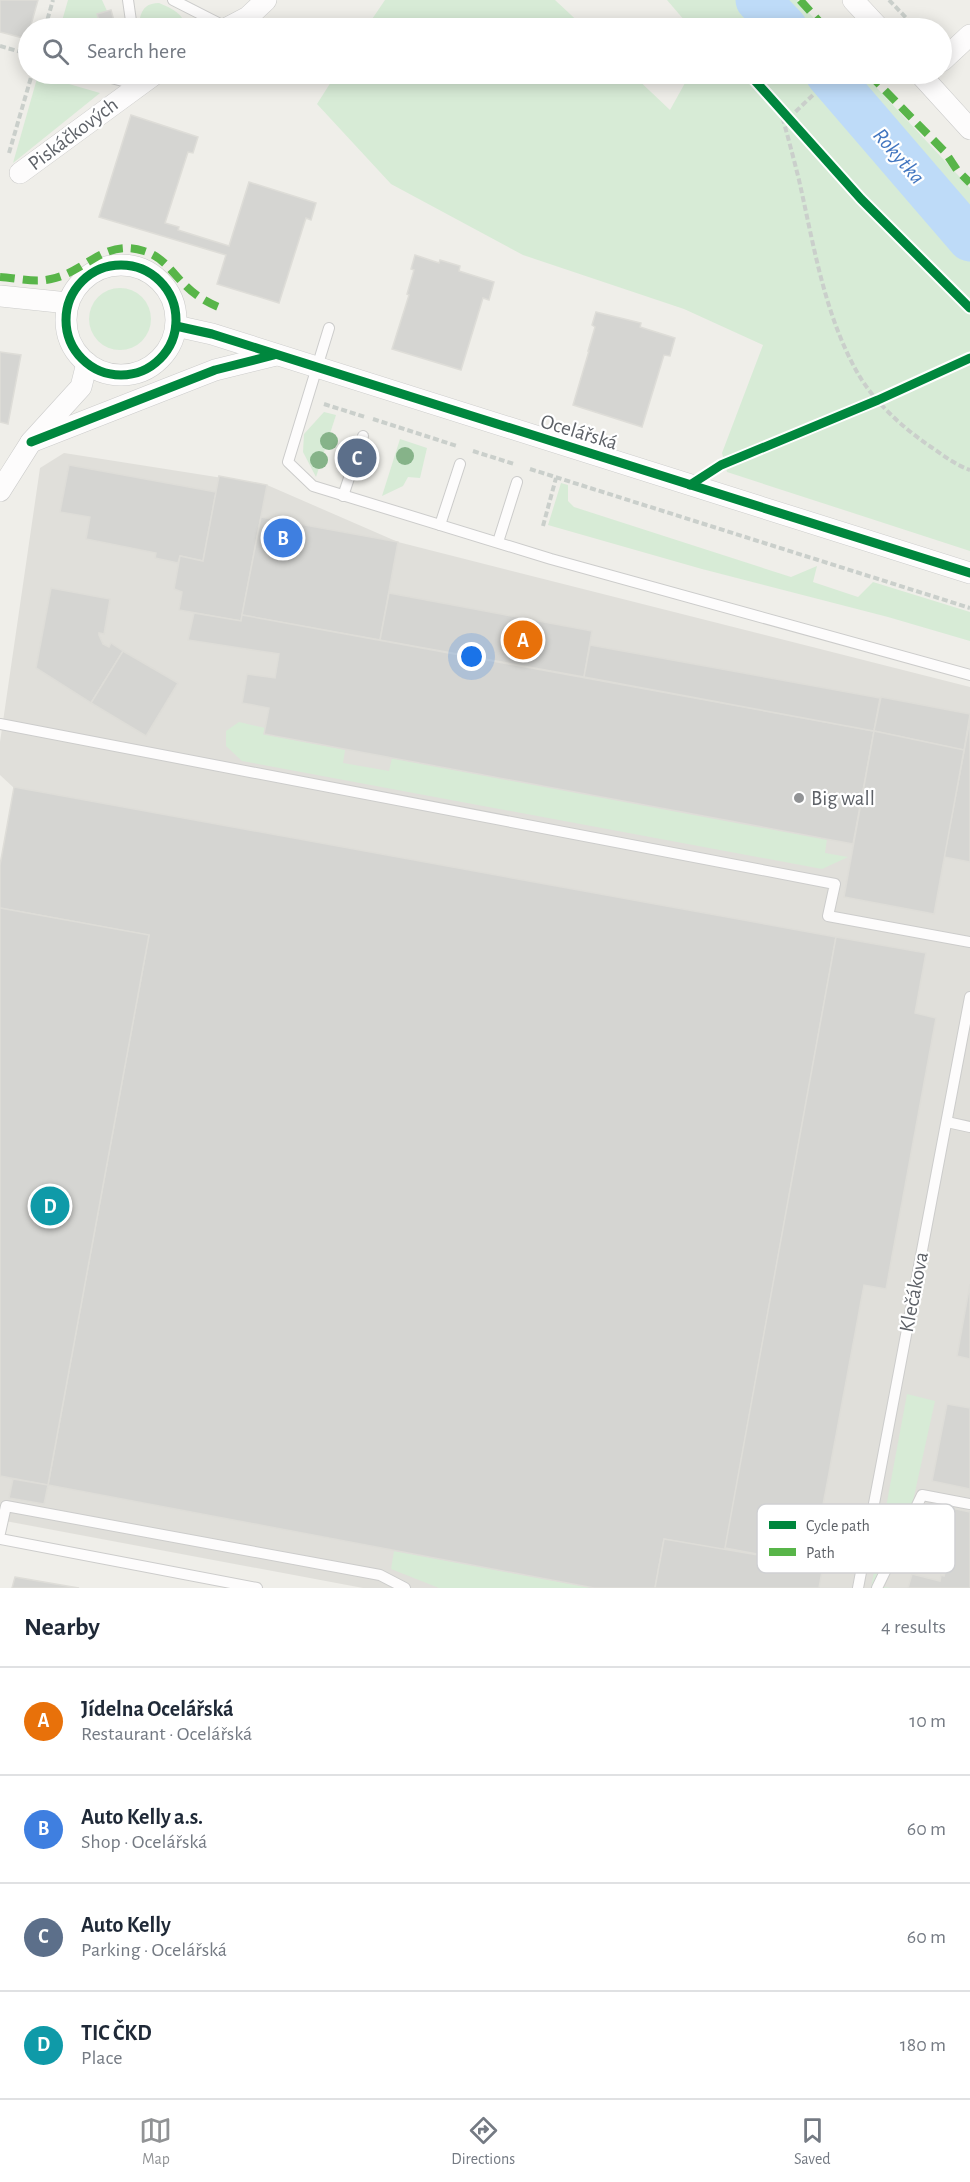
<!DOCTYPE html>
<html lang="en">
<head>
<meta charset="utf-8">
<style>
	:root { --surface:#fff; --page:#f6f6f7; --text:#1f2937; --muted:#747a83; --line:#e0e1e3; --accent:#919395 }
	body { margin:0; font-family:"Alegreya Sans",sans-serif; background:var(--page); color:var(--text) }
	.you { position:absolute; left:472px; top:657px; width:21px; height:21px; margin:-15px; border:4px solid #fff; border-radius:50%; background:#1a73e8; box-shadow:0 0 0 9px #1a73e833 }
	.badge { display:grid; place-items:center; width:39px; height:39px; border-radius:50%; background:var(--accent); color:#fff; font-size:20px; font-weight:700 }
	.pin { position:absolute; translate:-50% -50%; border:3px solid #fff; box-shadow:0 2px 6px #0006 }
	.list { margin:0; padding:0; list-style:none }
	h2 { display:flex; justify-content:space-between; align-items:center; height:78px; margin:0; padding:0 24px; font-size:26px }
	h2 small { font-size:20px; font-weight:400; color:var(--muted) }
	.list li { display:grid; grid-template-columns:39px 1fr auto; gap:18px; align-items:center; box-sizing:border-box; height:108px; padding:0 24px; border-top:2px solid var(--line) }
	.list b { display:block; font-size:22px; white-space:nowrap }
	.list p { margin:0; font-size:20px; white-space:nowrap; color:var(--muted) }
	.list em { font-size:20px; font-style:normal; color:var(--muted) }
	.icon { flex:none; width:33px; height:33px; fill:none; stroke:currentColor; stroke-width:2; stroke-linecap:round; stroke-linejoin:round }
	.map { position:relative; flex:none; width:970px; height:1588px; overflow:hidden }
	.search { position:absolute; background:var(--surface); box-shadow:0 3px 15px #0003; left:18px; right:18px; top:18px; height:66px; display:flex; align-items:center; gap:15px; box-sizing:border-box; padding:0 21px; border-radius:33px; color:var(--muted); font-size:22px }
	.sheet { height:510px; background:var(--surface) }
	nav { display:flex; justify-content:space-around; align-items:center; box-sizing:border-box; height:84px; border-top:2px solid var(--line); background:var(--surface); font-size:16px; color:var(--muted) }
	nav a { display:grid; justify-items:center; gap:3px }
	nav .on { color:var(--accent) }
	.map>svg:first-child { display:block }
</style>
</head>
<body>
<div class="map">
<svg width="970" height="1588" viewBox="0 0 970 1588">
	<rect width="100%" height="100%" fill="#efeee9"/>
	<path fill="#e0dfda" d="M64,453L267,485L398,542L970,687V1588H363L0,1520V865L14,788L0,775V742L40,468Z"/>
	<g fill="#d7ebd6">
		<path d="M68,0H102L107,11L97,14L101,28H60Z"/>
		<path d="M385,0H555L585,28H366Z"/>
		<path d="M667,0H797L823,28H691Z"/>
		<path d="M159,3C171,8 185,14 185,28H143L140,18C142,8 148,3 159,3Z"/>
		<path d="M336,74H632L670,110L690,74H864L970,188V551L727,472L722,453L763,345L684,309L523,255L391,184L317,104Z"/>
		<path d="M38,75L100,93L13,163Z"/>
		<circle cx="120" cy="319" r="31"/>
		<path d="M324,412L336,415L316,477L303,452L304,434Z"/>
		<path d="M400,439L427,448L420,478L408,477L403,486L382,496Z"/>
		<path d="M561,483L568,485V501L574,507L791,577L817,566L813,582L858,597L873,582L970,612V641L888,617L702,569L548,525Z"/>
		<path d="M239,722L265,728L264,734L345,750L343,763L389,771L392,758L827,839L825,853L848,857L822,869L242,761L226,746V731Z"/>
		<path d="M907,1394L935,1401L913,1501L876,1585L890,1588H871Z"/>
		<path d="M394,1551L593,1588H439L391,1569Z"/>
	</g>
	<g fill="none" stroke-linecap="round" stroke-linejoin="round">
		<g stroke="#bedbf8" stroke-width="45">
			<path d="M758,0L785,28"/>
			<path d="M828,74L970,239"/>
		</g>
	</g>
	<g fill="#d5d5d2" stroke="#deddd8" stroke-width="1.5">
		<path d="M0,0H38L27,39L0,32Z"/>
		<path d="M111,10L116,28H101L97,14Z"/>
		<path d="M131,115L198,137L193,153L188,152L165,223L179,227L178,230L229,246L249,182L316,203L311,220L306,218L279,303L217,284L226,255L99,217Z"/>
		<path d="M415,255L439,263L440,260L460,266L459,271L494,282L489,300L483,298L461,370L392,349L409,295L407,294L414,270L411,269Z"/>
		<path d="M596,312L641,323L640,327L675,338L670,356L664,355L642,427L573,405L589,351H588L595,327L592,325Z"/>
		<path d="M0,352L21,355L8,424L0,422Z"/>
		<path d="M69,465L216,492L203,561L180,556L178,563L155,558L156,553L86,539L90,517L60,512Z"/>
		<path d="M219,476L267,485L241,621L179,610L182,592L174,589L180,556L203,561Z"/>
		<path d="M261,517L398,542L380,640L242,615Z"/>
		<path d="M51,588L110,599L104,634L99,633V635L103,644L109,647L111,643L123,651L91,703L36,668Z"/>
		<path d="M389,593L592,631L584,677L380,640Z"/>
		<path d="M194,613L241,621L242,615L874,731L853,844L264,734L269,708L242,703L247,674L275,678L279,654L188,640Z"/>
		<path d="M590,645L880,698L874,731L584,677Z"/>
		<path d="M123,651L178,683L146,736L91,703Z"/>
		<path d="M881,697L970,714L964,750L874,731Z"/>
		<path d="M970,720V862L944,857Z"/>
		<path d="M874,731L964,750L934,914L844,897Z"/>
		<path d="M14,787L836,937L725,1550L664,1539L655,1588H594L48,1485L149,935L0,908V865Z"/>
		<path d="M0,908L149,935L48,1485L0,1476Z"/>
		<path d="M836,937L926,953L915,1013L936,1018L886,1289L864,1285L812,1564L725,1548Z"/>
		<path d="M970,1284V1359L957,1356Z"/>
		<path d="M947,1404L970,1408V1489L932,1481Z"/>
		<path d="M13,1479L48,1485L44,1504L9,1498Z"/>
		<path d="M928,1503L970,1512V1588H908L912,1574L940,1581L941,1575L944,1576L946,1569L916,1563Z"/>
		<path d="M664,1539L823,1566L819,1588H655Z"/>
		<path d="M15,1577L67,1586L79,1588H12Z"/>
	</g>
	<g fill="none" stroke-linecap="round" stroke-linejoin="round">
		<g stroke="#cccccb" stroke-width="12">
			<g id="service">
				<path d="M128,0L132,28"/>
				<path d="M173,0L228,28"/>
				<path d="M96,74L138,85"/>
				<path d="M329,328L288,462L313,486L551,559L970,675"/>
				<path d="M343,496L363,436"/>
				<path d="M440,525L460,464"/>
				<path d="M498,542L517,482"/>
				<path d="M0,724L835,884L828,916L970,942"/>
				<path d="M947,1122L970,1127"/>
				<path d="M0,1533L6,1506L380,1575L405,1588"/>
				<path d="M0,1539L257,1588"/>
				<path d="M858,1588L970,997"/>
				<path d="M877,1588L922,1495L970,1504"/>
			</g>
		</g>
		<g stroke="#cccccb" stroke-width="22">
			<g id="minor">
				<path d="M853,0L879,28"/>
				<path d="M227,28L248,17L266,0"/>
				<path d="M942,61L970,35"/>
				<path d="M920,74L970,129"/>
				<path d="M20,173L155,74"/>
				<circle cx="121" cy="320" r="55"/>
				<path d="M0,296L68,303"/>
				<path d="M176,326L212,334L970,573"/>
				<path d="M31,442L215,370L276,355"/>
				<path d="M0,491L31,442L81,387L87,363"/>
			</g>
		</g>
		<g stroke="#cacfcb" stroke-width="4" stroke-dasharray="6 3" stroke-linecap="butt">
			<path d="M889,0L916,28"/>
			<path d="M45,28L53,0"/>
			<path d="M0,46L28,54"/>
			<path d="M759,86L773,74"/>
			<path d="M780,109C787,133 793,156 799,180C814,246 824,313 857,372C874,402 903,428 931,447C944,456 956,465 970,470"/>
			<path d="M789,118L813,95"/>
			<path d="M9,153L32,74"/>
			<path d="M324,404L365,417"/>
			<path d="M373,419L457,446"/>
			<path d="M473,451L514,464"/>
			<path d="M530,469L970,608"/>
			<path d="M543,526L556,478"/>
		</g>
		<use href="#service" stroke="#fdfcfc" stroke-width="10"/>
		<use href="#minor" stroke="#fdfcfc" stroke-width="21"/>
		<g stroke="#58b549" stroke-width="8" stroke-dasharray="15 8" stroke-linecap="butt">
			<path d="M800,0L825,28"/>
			<path d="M869,74L945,152L957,170L970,183"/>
			<path d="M0,277C16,278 35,283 51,279C86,272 104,238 144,251C164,257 172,273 186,286C196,296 208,303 221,308"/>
		</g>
		<g stroke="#fff" stroke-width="13">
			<g id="cycleway">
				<path d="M749,74L861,199L970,308"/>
				<circle cx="121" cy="320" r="55"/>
				<path d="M176,326L212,334L970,573"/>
				<path d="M31,442L215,370L274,355"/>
				<path d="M690,485L721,465L878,400L970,358"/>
			</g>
		</g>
		<use href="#cycleway" stroke="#00873e" stroke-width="9"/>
	</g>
	<g fill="#86b389">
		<circle cx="329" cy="441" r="9"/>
		<circle cx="405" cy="456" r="9"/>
		<circle cx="319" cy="460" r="9"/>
	</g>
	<circle fill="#919395" stroke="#fff" stroke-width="2" cx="799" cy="798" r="6"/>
	<g text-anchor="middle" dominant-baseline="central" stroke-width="4.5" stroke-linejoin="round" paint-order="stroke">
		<g font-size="21" fill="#5e6268" stroke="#fff">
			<text transform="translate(73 134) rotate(-37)">Piskáčkových</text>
			<text transform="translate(579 432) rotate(17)">Ocelářská</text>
			<text transform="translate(914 1292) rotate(-79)">Klečákova</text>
		</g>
		<g font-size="21" fill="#5e6268" stroke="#fff" text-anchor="start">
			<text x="811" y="798">Big wall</text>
		</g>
		<g font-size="22" font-style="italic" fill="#4276c0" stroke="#fff">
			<text transform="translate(899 156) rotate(49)">Rokytka</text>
		</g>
	</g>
	<rect x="757" y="1504" width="198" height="69" rx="9" fill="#fff" stroke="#cfd0d2" stroke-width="1.5"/>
	<rect x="769" y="1521" width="27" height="8" fill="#00873e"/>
	<rect x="769" y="1548" width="27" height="8" fill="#58b549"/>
	<g font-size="16" fill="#5e6268">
		<text x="806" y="1531">Cycle path</text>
		<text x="806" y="1558">Path</text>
	</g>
</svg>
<div class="you"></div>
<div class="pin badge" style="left:523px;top:640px;background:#e8710a">A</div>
<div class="pin badge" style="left:283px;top:538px;background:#3f7fe0">B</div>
<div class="pin badge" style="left:357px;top:458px;background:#5c6f8a">C</div>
<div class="pin badge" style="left:50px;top:1206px;background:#0f9aa8">D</div>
<div class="search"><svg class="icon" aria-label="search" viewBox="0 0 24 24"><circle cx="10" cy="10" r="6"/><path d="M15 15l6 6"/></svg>Search here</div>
</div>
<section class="sheet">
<h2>Nearby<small>4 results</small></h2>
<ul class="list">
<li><span class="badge" style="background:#e8710a">A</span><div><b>Jídelna Ocelářská</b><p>Restaurant · Ocelářská</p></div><em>10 m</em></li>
<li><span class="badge" style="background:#3f7fe0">B</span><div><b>Auto Kelly a.s.</b><p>Shop · Ocelářská</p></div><em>60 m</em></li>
<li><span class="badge" style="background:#5c6f8a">C</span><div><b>Auto Kelly</b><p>Parking · Ocelářská</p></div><em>60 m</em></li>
<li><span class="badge" style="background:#0f9aa8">D</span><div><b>TIC ČKD</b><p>Place</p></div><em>180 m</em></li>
</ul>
</section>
<nav>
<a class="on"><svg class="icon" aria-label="map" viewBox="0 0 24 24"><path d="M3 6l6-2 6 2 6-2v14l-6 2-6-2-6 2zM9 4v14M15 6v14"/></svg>Map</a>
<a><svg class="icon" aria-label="directions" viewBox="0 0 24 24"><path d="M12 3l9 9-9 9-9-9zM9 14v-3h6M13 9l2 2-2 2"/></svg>Directions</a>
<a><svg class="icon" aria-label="saved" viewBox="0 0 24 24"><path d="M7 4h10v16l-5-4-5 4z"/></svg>Saved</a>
</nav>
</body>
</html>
